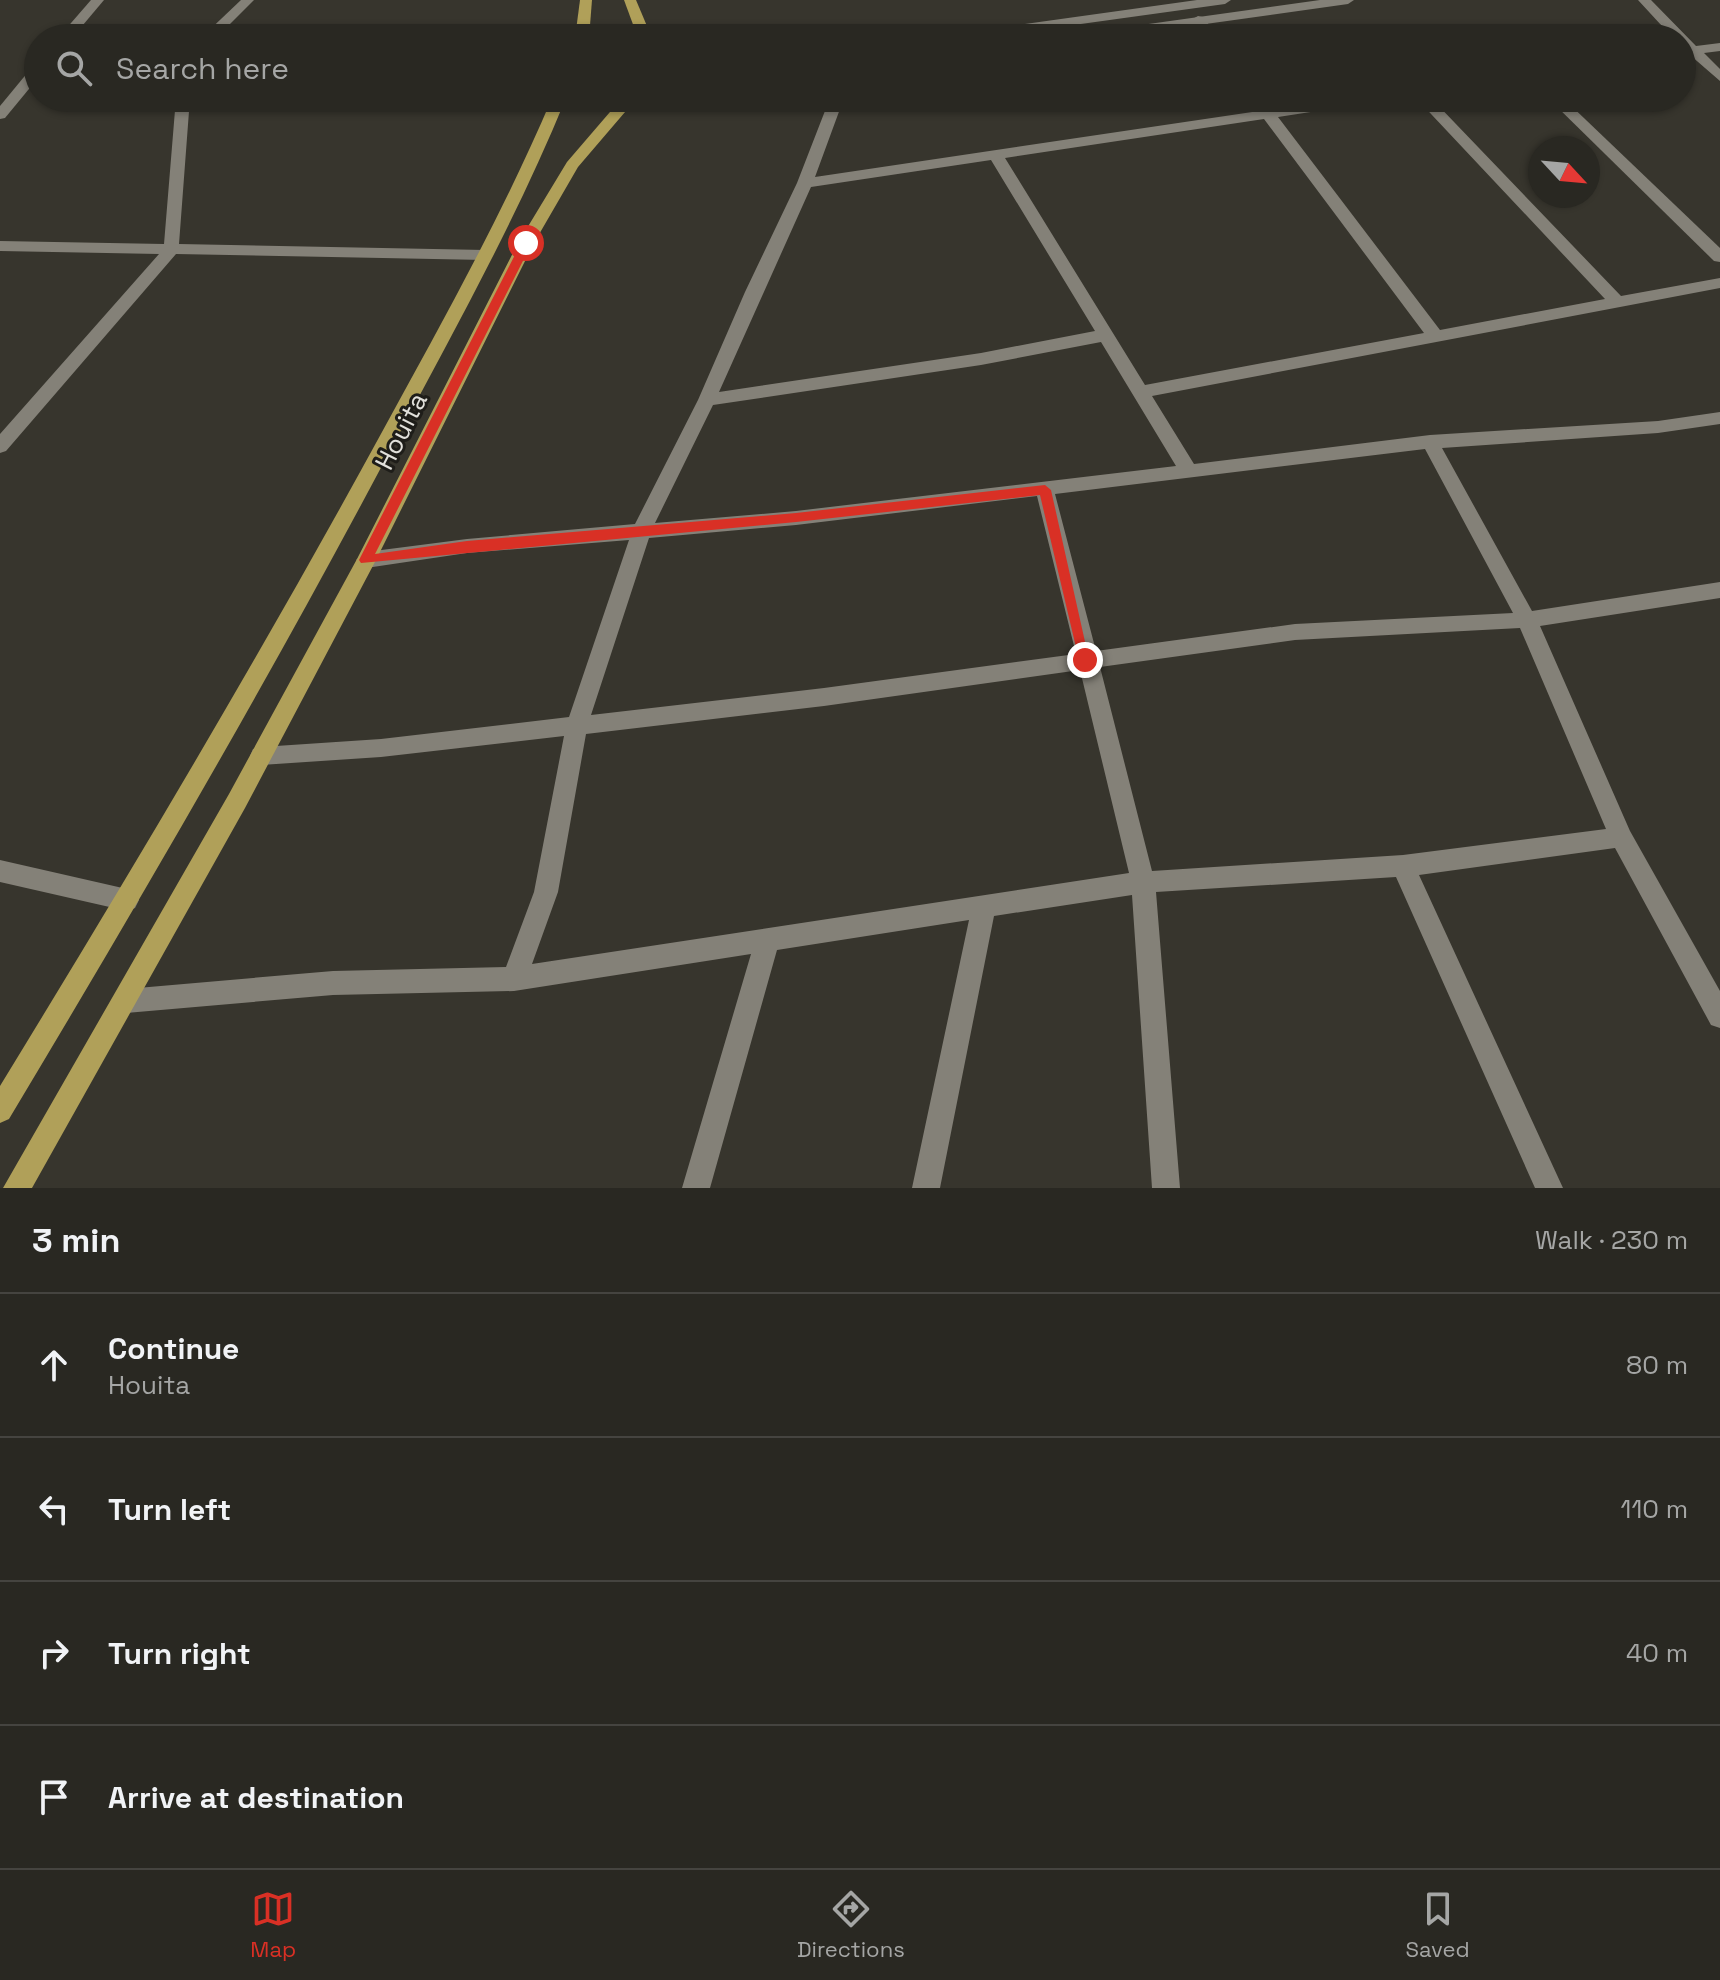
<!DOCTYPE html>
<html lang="en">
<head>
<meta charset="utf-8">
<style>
	:root { --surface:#292822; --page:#35342f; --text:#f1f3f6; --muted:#a5a6a5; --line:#454440; --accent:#d93025 }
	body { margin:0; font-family:"Space Grotesk",sans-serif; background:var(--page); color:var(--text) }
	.compass { position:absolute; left:1528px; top:136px; width:72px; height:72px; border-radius:50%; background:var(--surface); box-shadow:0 2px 6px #0004; rotate:116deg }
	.stop { position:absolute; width:24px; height:24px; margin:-18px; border:6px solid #d93025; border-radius:50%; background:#fff }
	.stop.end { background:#d93025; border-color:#fff; box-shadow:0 2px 8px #0008 }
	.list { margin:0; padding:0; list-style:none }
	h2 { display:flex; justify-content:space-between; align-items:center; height:104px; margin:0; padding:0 32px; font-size:34px }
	h2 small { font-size:26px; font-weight:400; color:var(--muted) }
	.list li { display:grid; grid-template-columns:52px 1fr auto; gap:24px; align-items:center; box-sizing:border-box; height:144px; padding:0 32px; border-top:2px solid var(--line) }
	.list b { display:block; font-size:30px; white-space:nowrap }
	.list p { margin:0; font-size:26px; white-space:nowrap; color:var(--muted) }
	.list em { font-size:26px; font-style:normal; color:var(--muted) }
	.icon { flex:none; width:44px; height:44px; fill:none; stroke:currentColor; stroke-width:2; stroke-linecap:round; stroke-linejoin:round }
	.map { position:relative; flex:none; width:1720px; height:1188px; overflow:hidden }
	.search { position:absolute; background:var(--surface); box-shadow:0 2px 6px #0004; left:24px; right:24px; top:24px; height:88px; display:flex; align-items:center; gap:20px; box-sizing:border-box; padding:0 28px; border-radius:44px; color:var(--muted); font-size:30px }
	.sheet { height:680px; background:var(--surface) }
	nav { display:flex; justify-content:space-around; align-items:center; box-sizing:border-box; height:112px; border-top:2px solid var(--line); background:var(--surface); font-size:22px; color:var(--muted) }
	nav a { display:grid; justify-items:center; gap:4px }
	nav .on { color:var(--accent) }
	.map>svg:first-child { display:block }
</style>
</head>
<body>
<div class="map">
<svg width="1720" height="1188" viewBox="0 0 1720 1188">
	<rect width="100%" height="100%" fill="#37352d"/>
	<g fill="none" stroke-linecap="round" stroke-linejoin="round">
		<g fill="#848178" fill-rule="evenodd">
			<path d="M91,0H104L72,38H58Z"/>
			<path d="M241,0H254L216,38H201Z"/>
			<path d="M1638,0H1651L1696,46L1720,43V51L1704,53L1720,69V81L1690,55H1682V38H1673Z"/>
			<path d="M1198,16L1203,17L1219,38H1205L1191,20Z"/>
			<path d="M38,65V78L5,118L0,119V106L33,66Z"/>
			<path d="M176,98H190L179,244L485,250L493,255L485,260L176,254L6,451L0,453V434L159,254L0,251V241L164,244Z"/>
			<path d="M830,98H844L815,177L1259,111L1249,98H1263L1272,109L1348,98H1383L1376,102L1278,117L1440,330L1605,299L1416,98H1431L1621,296L1720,278V288L1152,396L1194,464L1430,435L1658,421L1720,412V424L1658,433L1442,448L1532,611L1720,582V598L1540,626L1630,831L1720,991V1028L1711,1025L1615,848L1419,875L1563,1188H1535L1396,877L1156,892L1180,1188H1152L1132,895L994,916L940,1188H912L969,920L777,950L710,1188H682L751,954L514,991L333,995L126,1013L117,1010L114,1001L117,992L126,989L333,971L506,967L534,892L564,736L381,757L261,765L253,763L250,756L253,749L261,747L381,739L569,717L629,540L467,553L366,568L356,560L366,552L467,539L635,524L698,400L745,292L797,183ZM1264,119L1424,333L1145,385L1005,158ZM991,160L1095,331L981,353L719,392L811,187ZM1101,342L1176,466L796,511L655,523L713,405L981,365ZM1425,449L1513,613L1295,624L1096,651L1055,494ZM1037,496L1076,654L824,688L591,715L649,538L796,525ZM1520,628L1606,829L1403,855L1152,871L1100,667L1295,640ZM1080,670L1129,873L532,964L558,892L586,734L824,706Z"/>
			<path d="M1548,98H1563L1720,248V262L1714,261Z"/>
			<path d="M0,860L127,889L135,892L139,900L135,908L127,911L0,882Z"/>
		</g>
		<g fill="#848178" fill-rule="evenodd">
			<path d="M1197,0H1231L1225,4L981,38H946L953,34Z"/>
			<path d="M1320,0H1354L1348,4L1105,38H1070L1077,34Z"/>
		</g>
		<g fill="#b0a059" fill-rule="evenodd">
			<path d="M580,0H592L589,38H575Z"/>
			<path d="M624,0H636L652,38H638Z"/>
			<path d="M552,98H566C517,218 454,331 393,445C272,674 142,897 9,1119L0,1123V1086C132,870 261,654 382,432C442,322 503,214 552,98Z"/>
			<path d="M622,98H637L578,167L534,243L376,560L245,808L32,1188H3L229,794L357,559L518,243L567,162Z"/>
		</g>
	</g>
	<path fill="#d93025" d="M526,239L532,243L375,554L467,541L796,513L1045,485L1051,490L1090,664H1081L1079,660L1040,495L796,522L361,563L359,560L521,243Z"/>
	<g text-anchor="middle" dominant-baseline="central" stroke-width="6" stroke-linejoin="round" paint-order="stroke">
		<g font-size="26" fill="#e1e0db" stroke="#1e1d19">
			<text transform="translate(401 431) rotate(-63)">Houita</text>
		</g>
	</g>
</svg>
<svg class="compass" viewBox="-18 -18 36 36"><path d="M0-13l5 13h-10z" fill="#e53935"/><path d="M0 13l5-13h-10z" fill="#a5a6a5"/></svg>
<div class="stop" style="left:526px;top:243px"></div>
<div class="stop end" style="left:1085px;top:660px"></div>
<div class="search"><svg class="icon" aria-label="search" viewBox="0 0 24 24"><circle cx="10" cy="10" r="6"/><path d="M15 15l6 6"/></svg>Search here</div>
</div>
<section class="sheet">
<h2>3 min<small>Walk · 230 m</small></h2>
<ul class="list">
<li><svg class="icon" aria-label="ahead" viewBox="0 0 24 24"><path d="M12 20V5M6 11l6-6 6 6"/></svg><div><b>Continue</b><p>Houita</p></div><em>80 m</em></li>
<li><svg class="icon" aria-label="left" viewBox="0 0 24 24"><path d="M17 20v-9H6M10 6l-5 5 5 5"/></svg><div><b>Turn left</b></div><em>110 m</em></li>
<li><svg class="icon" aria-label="right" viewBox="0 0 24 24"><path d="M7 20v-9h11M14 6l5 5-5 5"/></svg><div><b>Turn right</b></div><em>40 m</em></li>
<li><svg class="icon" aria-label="arrive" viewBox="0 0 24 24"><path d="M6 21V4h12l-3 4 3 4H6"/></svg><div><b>Arrive at destination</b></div></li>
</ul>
</section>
<nav>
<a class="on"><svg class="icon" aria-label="map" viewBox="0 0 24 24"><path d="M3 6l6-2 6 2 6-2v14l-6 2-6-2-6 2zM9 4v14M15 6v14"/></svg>Map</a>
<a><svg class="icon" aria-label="directions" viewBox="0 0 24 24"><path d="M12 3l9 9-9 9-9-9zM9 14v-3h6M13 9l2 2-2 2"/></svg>Directions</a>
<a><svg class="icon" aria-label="saved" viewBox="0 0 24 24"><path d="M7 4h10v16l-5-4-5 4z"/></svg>Saved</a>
</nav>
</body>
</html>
